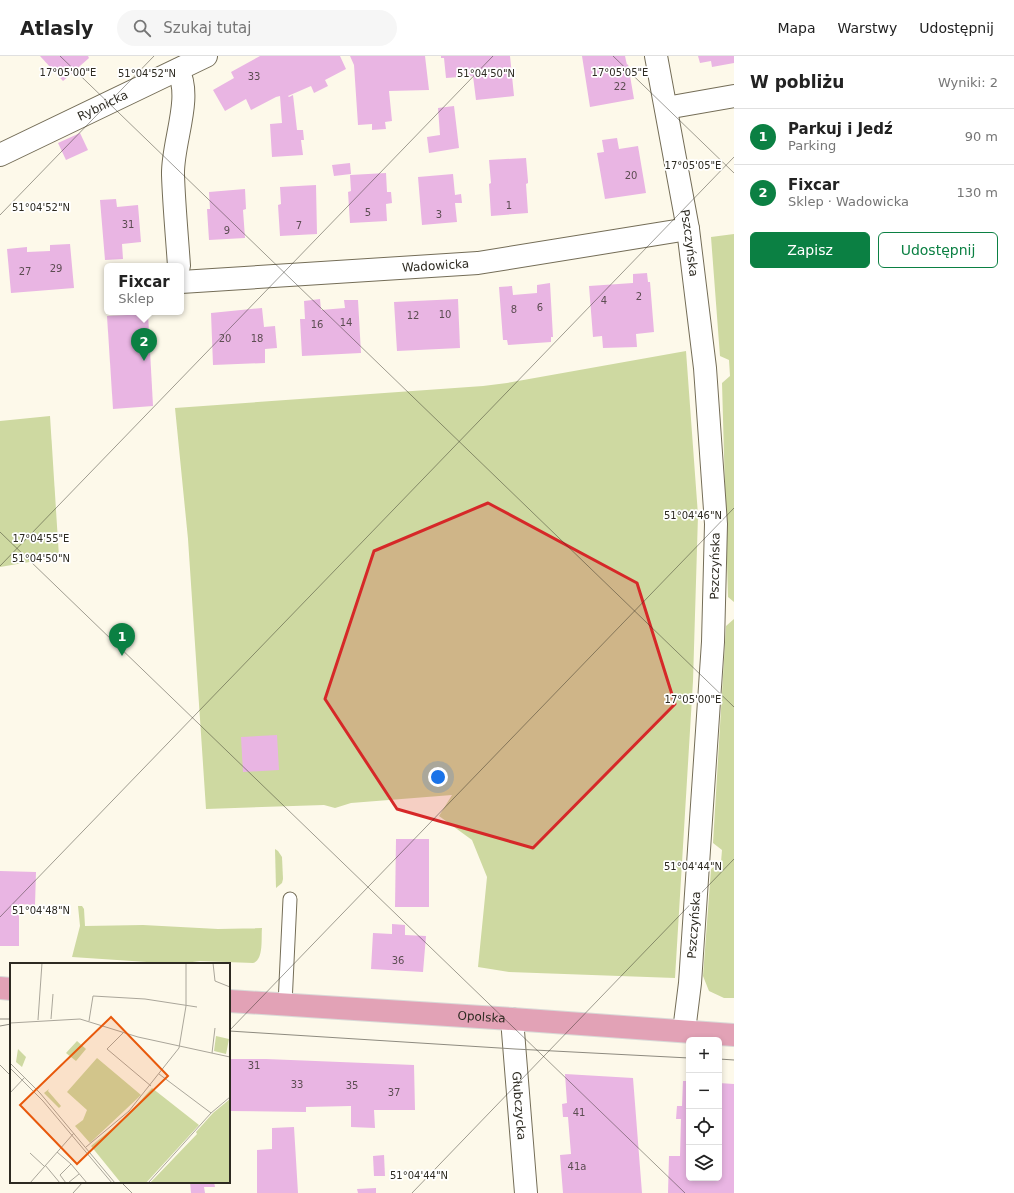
<!DOCTYPE html>
<html lang="pl">
<head>
<meta charset="utf-8">
<style>
	:root { --surface:#fff; --page:#f6f6f6; --text:#222; --muted:#767676; --line:#e0e0e0; --accent:#0b8043 }
	body { margin:0; font-family:"DejaVu Sans",sans-serif; background:var(--page); color:var(--text) }
	.controls { position:absolute; right:12px; bottom:12px; display:grid; overflow:hidden; border-radius:6px; box-shadow:0 2px 6px #0003 }
	.controls button { width:36px; height:36px; display:grid; place-items:center; padding:0; border:0; border-bottom:1px solid var(--line); background:var(--surface); color:var(--text); font:20px sans-serif }
	.you { position:absolute; left:438px; top:721px; width:14px; height:14px; margin:-10px; border:3px solid #fff; border-radius:50%; background:#1a73e8; box-shadow:0 0 0 6px #1a73e833 }
	.badge { display:grid; place-items:center; width:26px; height:26px; border-radius:50%; background:var(--accent); color:#fff; font-size:13px; font-weight:700 }
	.pin { position:absolute; translate:-50% -33px; filter:drop-shadow(0 1px 2px #0008) }
	.pin::after { content:''; position:absolute; top:21px; width:14px; height:12px; background:inherit; clip-path:polygon(0 0,100% 0,50% 100%) }
	.popup { position:absolute; left:104px; top:207px; width:80px; height:52px; box-sizing:border-box; display:grid; place-content:center; border-radius:6px; background:var(--surface); filter:drop-shadow(0 1px 3px #0005); font-size:13px; white-space:nowrap; color:var(--muted) }
	.popup b { font-size:15px; color:var(--text) }
	.popup::after { content:''; position:absolute; left:50%; top:100%; margin-left:-8px; border:8px solid transparent; border-top-color:var(--surface) }
	.list { margin:0; padding:0; list-style:none }
	h2 { display:flex; justify-content:space-between; align-items:center; height:52px; margin:0; padding:0 16px; font-size:17px }
	h2 small { font-size:13px; font-weight:400; color:var(--muted) }
	.list li { display:grid; grid-template-columns:26px 1fr auto; gap:12px; align-items:center; box-sizing:border-box; height:56px; padding:0 16px; border-top:1px solid var(--line) }
	.list b { display:block; font-size:15px; white-space:nowrap }
	.list p { margin:0; font-size:13px; white-space:nowrap; color:var(--muted) }
	.list em { font-size:13px; font-style:normal; color:var(--muted) }
	.actions { display:flex; gap:8px; padding:12px 16px }
	.actions a { flex:1; padding:9px 0; border:1px solid var(--accent); border-radius:6px; text-align:center; font-size:14px; color:var(--accent) }
	.actions .main { background:var(--accent); color:#fff }
	.icon { flex:none; width:22px; height:22px; fill:none; stroke:currentColor; stroke-width:2; stroke-linecap:round; stroke-linejoin:round }
	.map { position:relative; flex:none; width:734px; height:1137px; overflow:hidden }
	header { display:flex; align-items:center; gap:24px; box-sizing:border-box; height:56px; padding:0 20px; background:var(--surface); border-bottom:1px solid var(--line) }
	header strong { font-size:19px }
	nav { display:flex; gap:22px; margin-inline-start:auto; font-size:14px }
	.search { width:280px; height:36px; background:var(--page); display:flex; align-items:center; gap:10px; box-sizing:border-box; padding:0 14px; border-radius:22px; color:var(--muted); font-size:15px }
	main { display:flex }
	aside { flex:1; background:var(--surface) }
	.map>svg:first-child { display:block }
</style>
</head>
<body>
<header>
<strong>Atlasly</strong>
<div class="search"><svg class="icon" aria-label="search" viewBox="0 0 24 24"><circle cx="10" cy="10" r="6"/><path d="M15 15l6 6"/></svg>Szukaj tutaj</div>
<nav><a>Mapa</a><a>Warstwy</a><a>Udostępnij</a></nav>
</header>
<main>
<div class="map">
<svg width="734" height="1137" viewBox="0 0 734 1137">
	<rect width="100%" height="100%" fill="#fdf9ea"/>
	<g fill="#ced9a1">
		<path d="M734,178V546L728,541L722,327L730,320L729,304L720,300L711,181Z"/>
		<path d="M686,295L698,459L693,625L675,922L509,916L478,911L487,821L472,784L439,760L452,739L351,747L335,752L324,749L206,753L188,483L175,352L483,330L507,327Z"/>
		<path d="M50,360L59,501L0,511V365Z"/>
		<path d="M734,563V942H724L709,935L703,920L711,813L721,806L722,794L713,787L726,570Z"/>
		<path d="M275,793L278,795L282,801L283,823L282,827L276,832Z"/>
		<path d="M78,850H82L84,853L85,870L143,869L218,873L262,872C261,882 264,904 253,907L200,905L177,908L72,901L80,870Z"/>
	</g>
	<g fill="#e9b5e3">
		<path d="M40,0H88L89,2L63,25Z"/>
		<path d="M260,0H340L346,13L325,24L328,30L314,37L311,30L288,40L289,41L293,39L297,74H303L304,84H301L303,99L272,101L270,68L282,67L280,40L276,41L251,54L246,43L225,55L213,34L234,22L231,16Z"/>
		<path d="M350,0H425L429,34L389,35L392,65L385,66L386,73L372,74V68L358,69L354,9Z"/>
		<path d="M441,0H510L514,40L476,44L473,20L446,22L444,2H441Z"/>
		<path d="M582,0H625L627,9L628,8L634,43L590,51Z"/>
		<path d="M698,0H734V7L712,11L711,5L700,7Z"/>
		<path d="M454,50L459,92L429,97L427,81L440,79L438,52Z"/>
		<path d="M80,77L88,94L66,104L58,87Z"/>
		<path d="M617,82L619,93L638,90L646,137L605,143L597,97L604,96L602,84Z"/>
		<path d="M526,102L528,125V127L526,128L528,157L491,160L489,128L491,127L489,104Z"/>
		<path d="M350,107L351,118L334,120L332,109Z"/>
		<path d="M386,117L387,136H391L392,147L386,148L387,165L350,167L348,136L351,135L350,119Z"/>
		<path d="M453,118L455,139L461,138L462,147H455L457,166L422,169L418,121Z"/>
		<path d="M316,129L317,178L280,180L278,149L281,148L280,131Z"/>
		<path d="M245,133L246,153L243,154L245,182L209,184L207,153H210L209,136Z"/>
		<path d="M116,143L117,151L138,149L141,186L122,188L123,203L105,204L100,144Z"/>
		<path d="M70,188L74,232L11,237L7,193L27,191V196L50,195V189Z"/>
		<path d="M647,217L648,226H650L654,276L636,278L637,291L603,292L602,280L593,281L589,230L633,227V218Z"/>
		<path d="M550,227L553,281H551V286L508,289L507,284H503L499,231L512,230L513,239L537,237V229Z"/>
		<path d="M320,243L321,254L345,252L344,244H358L361,297L302,300L300,263H305L304,245Z"/>
		<path d="M458,243L460,292L397,295L394,246Z"/>
		<path d="M262,252L264,271L275,270L277,292L265,293V307L213,309L211,257Z"/>
		<path d="M148,258L153,350L113,353L107,260Z"/>
		<path d="M277,679L279,714L243,716L241,681Z"/>
		<path d="M396,783H429V851H395Z"/>
		<path d="M0,815L36,816L35,849L19,848V890H0Z"/>
		<path d="M392,868L405,869V879L426,880L423,916L371,913L373,877L392,878Z"/>
		<path d="M229,1003H266L414,1009L415,1054H374L375,1072L351,1071V1050L306,1051V1056L229,1055Z"/>
		<path d="M565,1018L633,1022L642,1137H563L560,1099L571,1098L568,1061H563L562,1048L567,1047Z"/>
		<path d="M683,1025H689V1122H719V1027L734,1028V1137H668L669,1100H680L681,1063H676L677,1050H682Z"/>
		<path d="M294,1071L298,1137H257V1094L272,1093V1072Z"/>
		<path d="M384,1099L385,1120H374L373,1100Z"/>
		<path d="M190,1126H214L215,1131H204L205,1137H191Z"/>
		<path d="M376,1132V1137H358L357,1133Z"/>
	</g>
	<g fill="none" stroke-linecap="round" stroke-linejoin="round">
		<g stroke="#746d57" stroke-width="15">
			<path id="lane" d="M285,948L290,843"/>
		</g>
		<g stroke="#746d57" stroke-width="24">
			<g id="street">
				<path id="s1" d="M656,0L688,173L705,312L716,468L713,586L690,927L684,975"/>
				<path d="M178,14C193,42 172,87 173,119C174,149 177,180 179,210"/>
				<path d="M666,52L734,40"/>
				<path id="s2" d="M0,99L206,0"/>
				<path id="s3" d="M181,226L478,207L688,173"/>
				<path id="s4" d="M512,963L526,1137"/>
			</g>
		</g>
		<g stroke="#d9d9d7" stroke-width="24">
			<g id="primary">
				<path d="M0,932L11,933"/>
				<path id="s5" d="M229,945L512,963L734,979"/>
			</g>
		</g>
		<use href="#lane" stroke="#fff" stroke-width="13"/>
		<use href="#street" stroke="#fff" stroke-width="22"/>
		<use href="#primary" stroke="#e2a2b6" stroke-width="22"/>
		<g stroke="#8e8b7f" stroke-width="1">
			<path d="M0,963H11"/>
			<path d="M0,970L11,968"/>
			<path d="M229,975L515,993L689,1002"/>
			<path d="M719,1003L734,1004"/>
		</g>
	</g>
	<path fill="#d62828" fill-opacity="0.2" stroke="#d62828" stroke-width="3" stroke-linejoin="round" d="M488,447L637,527L675,648L533,792L397,753L325,643L374,495Z"/>
	<path fill="none" stroke="#2d2a21" stroke-width="1" stroke-opacity="0.45" d="M60,0L734,651M613,0L734,117M0,159L154,0M0,476L685,1137M0,510L493,0M0,861L734,101M229,975L734,452M0,1009L11,1020M121,1126L132,1137M73,1137L83,1126M412,1137L734,803"/>
	<g text-anchor="middle" dominant-baseline="central" stroke-width="3.5" stroke-linejoin="round" paint-order="stroke">
		<g font-size="10" fill="#5c4d52">
			<text x="254" y="20">33</text>
			<text x="620" y="30">22</text>
			<text x="631" y="119">20</text>
			<text x="509" y="149">1</text>
			<text x="368" y="156">5</text>
			<text x="439" y="158">3</text>
			<text x="128" y="168">31</text>
			<text x="299" y="169">7</text>
			<text x="227" y="174">9</text>
			<text x="56" y="212">29</text>
			<text x="25" y="215">27</text>
			<text x="639" y="240">2</text>
			<text x="604" y="244">4</text>
			<text x="540" y="251">6</text>
			<text x="514" y="253">8</text>
			<text x="445" y="258">10</text>
			<text x="413" y="259">12</text>
			<text x="346" y="266">14</text>
			<text x="317" y="268">16</text>
			<text x="225" y="282">20</text>
			<text x="257" y="282">18</text>
			<text x="398" y="904">36</text>
			<text x="254" y="1009">31</text>
			<text x="297" y="1028">33</text>
			<text x="352" y="1029">35</text>
			<text x="394" y="1036">37</text>
			<text x="579" y="1056">41</text>
			<text x="577" y="1110">41a</text>
		</g>
		<g font-size="12" fill="#2d2a21" stroke="#fff">
			<text stroke="none"><textPath href="#s2" startOffset="114">Rybnicka</textPath></text>
			<text stroke="none"><textPath href="#s1" startOffset="190">Pszczyńska</textPath></text>
			<text stroke="none"><textPath href="#s3" startOffset="255">Wadowicka</textPath></text>
			<text transform="translate(715 510) rotate(-89)">Pszczyńska</text>
			<text transform="translate(694 869) rotate(-86)">Pszczyńska</text>
			<text stroke="none"><textPath href="#s5" startOffset="253">Opolska</textPath></text>
			<text stroke="none"><textPath href="#s4" startOffset="87">Głubczycka</textPath></text>
		</g>
	</g>
	<g transform="translate(10 907)">
		<rect width="220" height="220" fill="#fdf9ea"/>
		<path d="M206,73L219,76L216,91L204,88ZM67,78L76,86L66,98L56,90ZM8,86L16,94L12,104L6,99ZM87,95L131,132L80,180L65,163L73,157L77,147L57,129ZM142,125L189,162L136,220H111L81,183L114,156ZM39,126L38,128L51,143L49,145L34,130ZM220,136V220H140L187,171L186,169L203,150Z" fill="#ced9a1"/>
		<path fill="none" stroke="#aaa69a" stroke-width="1" d="M203,0L205,18L220,24M41,56L43,31M28,57L32,0M79,58L83,33L135,36L187,44M0,60L70,56L128,74L220,94M114,69L97,86L141,123M202,90L205,65M0,100L30,130L105,220M0,105L33,138L102,220M149,111L201,150M0,130L15,114M76,184L119,148L169,85L176,43V0M47,189L61,201L77,220M20,190L34,203M35,202L50,220M20,220L64,170M56,220L50,212L61,201M58,220L69,211M138,220L201,150L220,134"/>
		<path fill="#e8590c" fill-opacity="0.15" stroke="#e8590c" stroke-width="2" d="M101,54L158,113L67,201L10,142Z"/>
		<rect width="220" height="220" fill="none" stroke="#2d2a21" stroke-width="2"/>
	</g>
	<g font-size="10" text-anchor="middle" fill="#2d2a21" stroke="#fff" stroke-width="3.5" stroke-linejoin="round" paint-order="stroke">
		<text x="620" y="20">17°05'05"E</text>
		<text x="68" y="20">17°05'00"E</text>
		<text x="147" y="21">51°04'52"N</text>
		<text x="486" y="21">51°04'50"N</text>
		<text x="693" y="113">17°05'05"E</text>
		<text x="41" y="155">51°04'52"N</text>
		<text x="693" y="463">51°04'46"N</text>
		<text x="41" y="486">17°04'55"E</text>
		<text x="41" y="506">51°04'50"N</text>
		<text x="693" y="647">17°05'00"E</text>
		<text x="693" y="814">51°04'44"N</text>
		<text x="41" y="858">51°04'48"N</text>
		<text x="419" y="1123">51°04'44"N</text>
	</g>
</svg>
<div class="controls">
<button>+</button>
<button>−</button>
<button><svg class="icon" aria-label="locate" viewBox="0 0 24 24"><circle cx="12" cy="12" r="6"/><path d="M12 2v4M12 18v4M2 12h4M18 12h4"/></svg></button>
<button><svg class="icon" aria-label="layers" viewBox="0 0 24 24"><path d="M12 4l9 5-9 5-9-5zM3 14l9 5 9-5"/></svg></button>
</div>
<div class="you"></div>
<div class="pin badge" style="left:122px;top:600px">1</div>
<div class="pin badge" style="left:144px;top:305px">2</div>
<div class="popup"><b>Fixcar</b>Sklep</div>
</div>
<aside>
<h2>W pobliżu<small>Wyniki: 2</small></h2>
<ul class="list">
<li><span class="badge">1</span><div><b>Parkuj i Jedź</b><p>Parking</p></div><em>90 m</em></li>
<li><span class="badge">2</span><div><b>Fixcar</b><p>Sklep · Wadowicka</p></div><em>130 m</em></li>
</ul>
<div class="actions"><a class="main">Zapisz</a><a>Udostępnij</a></div>
</aside>
</main>
</body>
</html>
